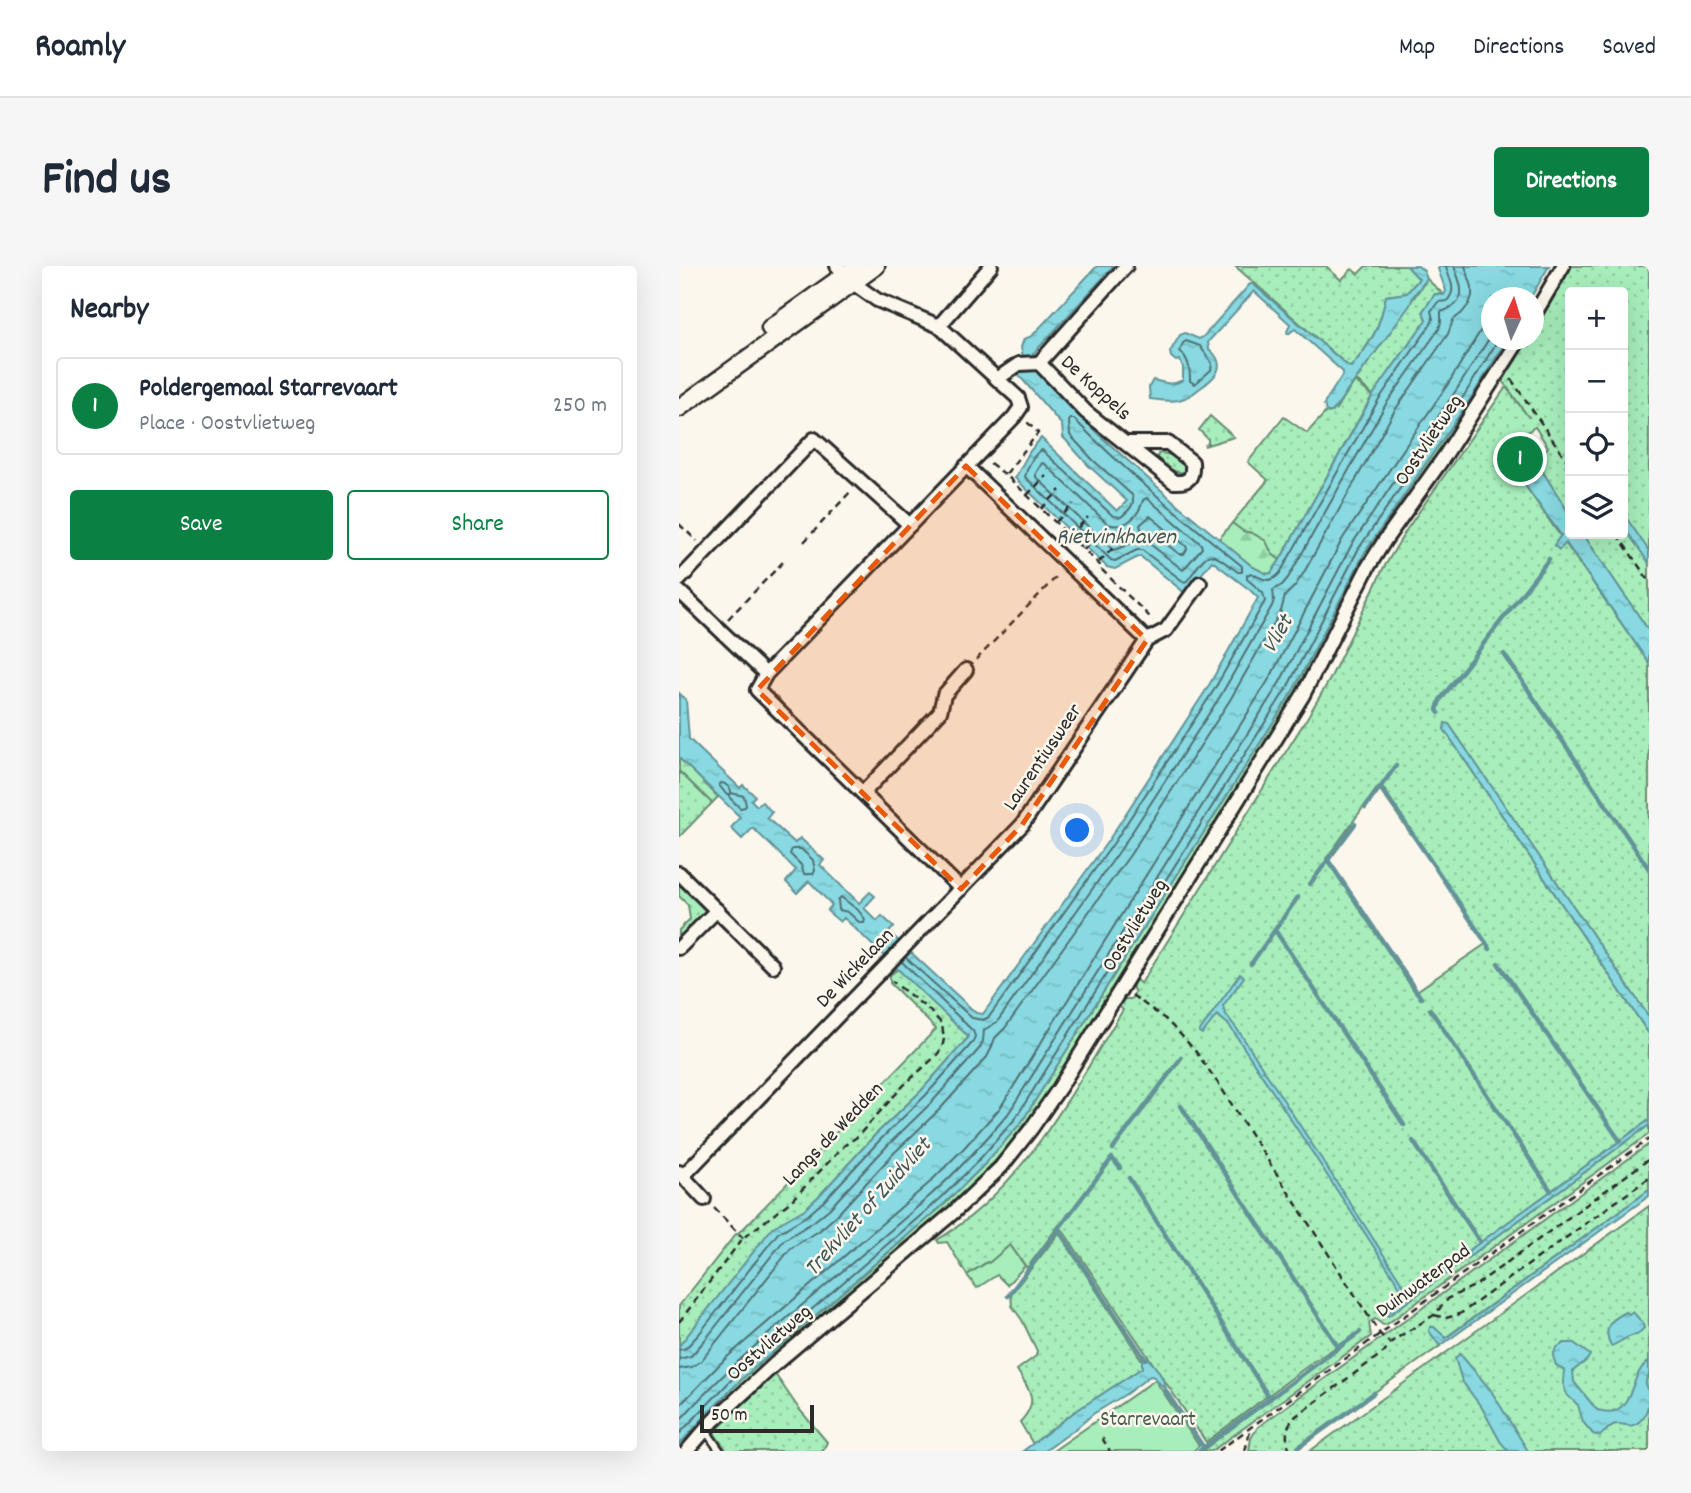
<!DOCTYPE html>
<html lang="en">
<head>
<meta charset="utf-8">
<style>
	:root { --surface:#fff; --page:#f6f6f7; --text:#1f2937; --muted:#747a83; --line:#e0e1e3; --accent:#0b8043 }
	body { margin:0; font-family:Dekko,sans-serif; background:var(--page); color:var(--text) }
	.controls { position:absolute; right:21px; top:21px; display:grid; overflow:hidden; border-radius:7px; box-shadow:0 7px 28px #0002 }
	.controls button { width:63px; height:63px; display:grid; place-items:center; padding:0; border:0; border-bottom:2px solid var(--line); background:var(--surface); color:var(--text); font:35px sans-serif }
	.compass { position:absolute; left:802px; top:21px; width:63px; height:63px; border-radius:50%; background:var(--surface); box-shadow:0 7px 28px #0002; rotate:4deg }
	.scale { position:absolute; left:21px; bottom:18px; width:114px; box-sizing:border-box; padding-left:7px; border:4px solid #2b2b2b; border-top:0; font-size:19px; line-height:24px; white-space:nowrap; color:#2b2b2b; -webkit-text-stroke:5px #fbf7ec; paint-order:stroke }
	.you { position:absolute; left:399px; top:565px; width:24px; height:24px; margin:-18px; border:5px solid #fff; border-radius:50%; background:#1a73e8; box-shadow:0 0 0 10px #1a73e833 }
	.badge { display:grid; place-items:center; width:46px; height:46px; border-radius:50%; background:var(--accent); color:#fff; font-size:23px; font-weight:700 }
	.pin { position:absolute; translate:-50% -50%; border:4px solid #fff; box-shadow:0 2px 7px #0006 }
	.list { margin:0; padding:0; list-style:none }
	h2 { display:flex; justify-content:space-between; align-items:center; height:91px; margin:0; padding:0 28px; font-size:30px }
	h2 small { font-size:23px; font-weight:400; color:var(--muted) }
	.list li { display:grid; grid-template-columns:46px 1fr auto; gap:21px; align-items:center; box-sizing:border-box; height:98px; margin:0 14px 14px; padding:0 14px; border:2px solid var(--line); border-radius:7px }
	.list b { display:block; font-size:26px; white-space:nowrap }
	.list p { margin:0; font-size:23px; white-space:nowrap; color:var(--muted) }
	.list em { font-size:23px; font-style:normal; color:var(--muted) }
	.actions { display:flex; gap:14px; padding:21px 28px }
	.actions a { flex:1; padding:16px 0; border:2px solid var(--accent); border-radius:7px; text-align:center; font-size:24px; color:var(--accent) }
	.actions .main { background:var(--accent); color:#fff }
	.icon { flex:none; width:38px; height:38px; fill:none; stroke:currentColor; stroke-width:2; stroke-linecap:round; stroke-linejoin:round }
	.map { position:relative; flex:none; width:970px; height:1185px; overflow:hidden; border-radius:7px }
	header { display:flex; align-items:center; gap:42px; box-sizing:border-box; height:98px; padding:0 35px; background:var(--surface); border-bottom:2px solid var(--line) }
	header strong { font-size:33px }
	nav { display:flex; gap:38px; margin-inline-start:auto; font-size:24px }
	.intro { display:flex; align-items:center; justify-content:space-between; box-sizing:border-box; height:168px; padding:0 42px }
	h1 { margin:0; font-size:49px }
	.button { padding:18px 32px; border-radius:7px; background:var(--accent); color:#fff; font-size:24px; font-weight:700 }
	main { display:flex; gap:42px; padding:0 42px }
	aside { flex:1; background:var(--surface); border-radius:7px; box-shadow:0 7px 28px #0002 }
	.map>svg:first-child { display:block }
</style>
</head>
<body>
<header>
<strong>Roamly</strong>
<nav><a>Map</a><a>Directions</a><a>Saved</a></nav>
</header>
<div class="intro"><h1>Find us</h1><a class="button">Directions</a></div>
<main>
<aside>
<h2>Nearby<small></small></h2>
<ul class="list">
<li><span class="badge">1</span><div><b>Poldergemaal Starrevaart</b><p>Place · Oostvlietweg</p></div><em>250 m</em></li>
</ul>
<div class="actions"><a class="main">Save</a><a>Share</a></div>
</aside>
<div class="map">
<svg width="970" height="1185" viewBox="0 0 970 1185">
	<defs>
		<pattern id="grass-dots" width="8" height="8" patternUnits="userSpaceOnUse" patternTransform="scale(1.75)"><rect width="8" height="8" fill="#a7eebb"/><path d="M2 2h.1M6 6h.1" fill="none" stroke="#90cca1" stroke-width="1.8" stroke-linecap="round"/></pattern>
		<pattern id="forest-firs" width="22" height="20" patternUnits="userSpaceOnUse" patternTransform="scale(1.75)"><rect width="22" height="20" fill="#a7eebb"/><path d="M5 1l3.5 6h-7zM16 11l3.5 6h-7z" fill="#90cca1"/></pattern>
		<pattern id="water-ripples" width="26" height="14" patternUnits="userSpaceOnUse" patternTransform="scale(1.75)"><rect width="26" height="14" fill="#88d9e1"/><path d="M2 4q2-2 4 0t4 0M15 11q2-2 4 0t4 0" fill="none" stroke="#76bac1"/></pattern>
	</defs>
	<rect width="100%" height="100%" fill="#fbf7ec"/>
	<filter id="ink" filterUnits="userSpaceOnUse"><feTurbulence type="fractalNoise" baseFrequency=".0143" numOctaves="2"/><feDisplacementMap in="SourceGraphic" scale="14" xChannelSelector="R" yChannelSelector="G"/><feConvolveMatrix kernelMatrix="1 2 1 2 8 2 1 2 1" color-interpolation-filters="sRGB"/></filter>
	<g filter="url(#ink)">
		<g fill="url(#grass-dots)" stroke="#698c73" stroke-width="2" fill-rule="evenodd">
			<path d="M556,0H647L662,14L673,3L679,8L687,0H728L740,13L728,27L707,30C702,60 691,78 672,101L669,100Z"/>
			<path d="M893,0H970V365L904,268H944V26H891V249L857,195L869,181L856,161L825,181L839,202L838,208L970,397V751L770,459L765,463L970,768V854L730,1028L707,1048L709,1050L970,859V868L708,1058L704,1059L696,1053L690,1057L692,1070L533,1185H523L671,1072L634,1096L527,1176L380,959L348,1002L331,979L310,997L308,996L288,1009L268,976L260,977L258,974C345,922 392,827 444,744L440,740L442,735L446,733H452L456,726C452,722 453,718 456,713L462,718L463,716L628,452L651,413L704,303L728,263L827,121L850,152L824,115L830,105L829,103L832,102L849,74H855V65ZM699,521L808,677L736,726L647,593Z"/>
			<path d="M748,13L764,28H756L744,45L747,54L694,129L677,114Z"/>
			<path d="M676,115L693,130L601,294L593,288L573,267L564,266L553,257L589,214L569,196L605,151L628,167L647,146L650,147L657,143Z"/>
			<path d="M788,138L791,139L783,154L693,282L644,380L619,426L370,825C345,861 319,895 288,925C191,1010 86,1088 0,1185V1179L28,1148L64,1112L267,937L303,901L342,857L615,423L686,286Z"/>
			<path d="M531,150L555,171L525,180L529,177V173L520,164Z"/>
			<path d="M482,187C494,189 499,191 506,201L505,206C495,209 486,198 478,192L479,188Z"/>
			<path d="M0,505L33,537L0,571Z"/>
			<path d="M0,613C8,621 32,637 25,651C21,659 10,666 4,673L0,669V664L11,653L9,639L0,630Z"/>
			<path d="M219,703L289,770L288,773L242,825L196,869L139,931L126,943L94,962L0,1080V1040L56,969L64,963L257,763L211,717V709Z"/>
			<path d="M970,878V924L766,1072L755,1061L750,1065L761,1080L618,1181L621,1185H570L572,1172L579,1161Z"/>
			<path d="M970,940V1185H631Z"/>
			<path d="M380,967L464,1096L463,1102L394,1147L354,1178L341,1156C361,1135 351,1125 338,1104L357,1090L358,1085L343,1054L333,1040L332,1028Z"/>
			<path d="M96,1108L120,1143L148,1176L144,1185H48L35,1167L76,1125Z"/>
		</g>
		<g fill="url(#forest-firs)" stroke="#698c73" stroke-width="2">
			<path d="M553,257L564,265L573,267L587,275L593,288L601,294L592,307L588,308L574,301L540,273Z"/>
			<path d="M2,493L39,531L33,537L0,505V495Z"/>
		</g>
		<g fill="#a7eebb" stroke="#698c73" stroke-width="2">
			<path d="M331,979L346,1000L328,1019L318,1009L298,1022L288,1009L309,996L310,997Z"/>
			<path d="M476,1114L520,1180L514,1185H374Z"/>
		</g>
		<g fill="url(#water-ripples)" stroke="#639398" stroke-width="2">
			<path d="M418,0H435L353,89L355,93L344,91L342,81L345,73L353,70Z"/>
			<path d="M728,0H739L745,5L748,13L735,29L731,39L653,146H647L645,138L664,108V106L616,63L609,68L608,66L611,58L575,25L529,76L530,83C550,100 536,112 520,123C514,128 508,132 500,134C491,136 480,134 471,133L470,121L474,114C486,117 493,120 504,114V101L501,94L497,95L492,91L491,86L501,69L506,67L520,73L524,71L571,18H574L669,100L672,101C693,77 701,61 707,30L728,27L740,13Z"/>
			<path d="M761,0H870L852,31L813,32V74H828L792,132L686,286L615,423L342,857L303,901L266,937L64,1112L28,1148L0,1179V1080L94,961L126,943L139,931L196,869L242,825L288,773L289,770L165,652L161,656L148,645L153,639L130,615L118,627L107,616L117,604L74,562L63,573L52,562L61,551L0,492V427L7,434L10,473L61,522L64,519L76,530L72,534L78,540L83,536L93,546L88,552L116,577L121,572L145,594L141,599L180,637L191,626L196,630L185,642L198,655L203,650L215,661L210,666L297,747L304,748L429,575L529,421L579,332L571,324L533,295L507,328L461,290L436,303L428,301L336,212L351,185L362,172L438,245L448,235L409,199L384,171L383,159L337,106L351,102L359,106L419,168L500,240L574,301L588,308L592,307L601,294L694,129L747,54L744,45L756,28L765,29L767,25L759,3Z"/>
			<path d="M857,195L891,249V268H904L970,365V397L887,277L880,284L875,279L882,269L838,208Z"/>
			<path d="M944,247L970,285V297L944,260Z"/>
			<path d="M766,457L770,458L970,751V768L765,463Z"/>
			<path d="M561,708L565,711L544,740L546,747L561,767L730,1028L970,854V859L709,1050L707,1048L727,1030L550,759L538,749L523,768L520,766Z"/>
			<path d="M970,924V930L761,1080L750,1065L751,1061H755L767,1072Z"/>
			<path d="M947,1046L950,1049L954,1046L963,1056L965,1062L958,1069C948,1069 941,1077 932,1080C923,1061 931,1054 947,1046Z"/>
			<path d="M885,1077H895L911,1089L908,1094L894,1105L895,1116L918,1144C924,1145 930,1147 935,1145C951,1140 953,1115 962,1103C963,1101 969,1096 970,1095V1108C964,1117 968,1119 970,1129C970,1138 968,1149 961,1155C951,1165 944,1155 934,1159C930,1161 925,1167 921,1170L914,1168L904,1156L899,1139L888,1129L884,1117L885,1104L877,1099L874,1090L877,1082Z"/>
			<path d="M463,1088C477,1098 484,1110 488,1126L475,1111L471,1110L447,1128L414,1148L399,1161L366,1185H344L394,1147L463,1102Z"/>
			<path d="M781,1088L811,1123L849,1185H829L821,1175L803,1142L783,1115L776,1092Z"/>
		</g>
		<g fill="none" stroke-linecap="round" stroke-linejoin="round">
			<g stroke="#507174" stroke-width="2">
				<path d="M507,75L521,80L533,97L532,104L516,118L511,115C511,102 510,94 501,85L504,77Z"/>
				<path d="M391,153H395C447,206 505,253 563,300V306H559C526,282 532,283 508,315L505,316L463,284H458L436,295L432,294L346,211C348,202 354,188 363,184L434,250L442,251C449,245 457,239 453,229L414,194L391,169L390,156Z"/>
				<path d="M363,197L366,198L429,258C446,264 460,250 464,234L468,232L522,278L523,282L504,304L471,278C457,271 448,281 434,284L357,211V207Z"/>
				<path d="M471,250L507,280L508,283L505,288H500L475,268L462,263L461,259Z"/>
				<path d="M42,517C47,517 53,523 52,527L65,530L67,539L66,541L61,542L51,532V528H47L40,519Z"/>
				<path d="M122,583L134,594L136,605L134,608H125L122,599L111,588L113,583Z"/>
				<path d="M162,631L179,644L186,653L185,657H181L169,646L160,644L159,634Z"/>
				<path d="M226,691L293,752L304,754L310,751L434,578L535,424L586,335L584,327L568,313V309L572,307C583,313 591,319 601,307L700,133L752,58L754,53L752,45L759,36L768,35C779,23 770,14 767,0"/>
				<path d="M0,1084L7,1082L20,1068L99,967L129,949L144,936L201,874L247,829L294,776L296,770L294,765L222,695"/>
				<path d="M0,1093L12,1090L26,1074L105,974L134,956L150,943L208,880L253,836L301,782L304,775L305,764L318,756L442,583L542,429L593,340L595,334L594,324L603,319L609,312L707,138L760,63L762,56V46C790,36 783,22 775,0"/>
				<path d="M0,1103L13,1101L22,1095L112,982L140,965L157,950L215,887L261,843L308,791L312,783L316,772L326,762L451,589L551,434L602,345L606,330L616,320L624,308L716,144L769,68L774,54L783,47L790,38L793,30V21L786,0"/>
				<path d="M0,1140L47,1092L249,918L284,883L321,842L592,410L664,272L769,118L805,59L813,52"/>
				<path d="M0,1155C77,1070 171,1003 255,926C282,902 306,875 329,848L601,416L673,278L778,123L813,68"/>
				<path d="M0,1168L59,1107L262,932L298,896L336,853L609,420L680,282L786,128L819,74"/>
			</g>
			<g stroke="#639398" stroke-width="4.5">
				<path d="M825,388L970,603"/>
				<path d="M760,447L758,444L761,434L870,293"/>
				<path d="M702,521L811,683"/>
				<path d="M686,542L717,500"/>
				<path d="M649,594L742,732"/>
				<path d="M631,618L676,558"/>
				<path d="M596,664L725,859"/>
				<path d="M819,697L941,875"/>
				<path d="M572,698L619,631"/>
				<path d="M751,743L872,925"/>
				<path d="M502,840L660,1082"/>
				<path d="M734,875L801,976"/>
				<path d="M434,883L502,792"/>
				<path d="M450,912L591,1133"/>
				<path d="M379,963L466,1093"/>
				<path d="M329,1030L433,892L441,902"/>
				<path d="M486,1124L525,1182"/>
				<path d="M620,1181L695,1127"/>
				<path d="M520,1185L681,1066"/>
			</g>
			<g stroke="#2b2b2b" stroke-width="11">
				<path id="service" d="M27,1165L41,1185"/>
			</g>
			<g stroke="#2b2b2b" stroke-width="18">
				<g id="minor">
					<path d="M158,0L174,17L198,34L260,60L339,132L342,141L335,151L87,408L78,424L282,623"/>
					<path d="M855,49L884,0"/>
					<path d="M260,60L312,0"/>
					<path d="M360,97L447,0"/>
					<path d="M318,113L340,98L360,97L407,146L495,216C511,217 514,211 513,196L489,177H447"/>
					<path d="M0,314L135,173L231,259"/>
					<path d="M0,325L87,408"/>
					<path d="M468,374L487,364L521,317"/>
					<path d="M184,527L261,446L265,429L287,404"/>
					<path d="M0,607L94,700"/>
					<path d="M0,682L38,644"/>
					<path d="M0,906L25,933"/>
					<path d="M4,910L343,559L468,374L287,200"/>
					<path d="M8,1185L34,1155L97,1097L275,946L322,901L352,863L381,821L624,429L689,301L706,274L765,191L840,74"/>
				</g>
			</g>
			<g stroke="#2b2b2b" stroke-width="21">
				<g id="tertiary">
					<path d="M91,62L178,0"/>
					<path d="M0,142L197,0"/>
				</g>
			</g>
			<g stroke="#2b2b2b" stroke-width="2.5" stroke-dasharray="7 5" stroke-linecap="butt">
				<path d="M832,113L891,199"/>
				<path d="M311,197L327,209L424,302L423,304L474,354"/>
				<path d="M327,208L359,167L348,156"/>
				<path d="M348,229L367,210"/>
				<path d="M362,243L381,224"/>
				<path d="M377,256L394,238"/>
				<path d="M0,258L18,275"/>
				<path d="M938,268L970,315"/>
				<path d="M391,270L409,251"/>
				<path d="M125,276L172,225"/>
				<path d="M405,284L423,265"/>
				<path d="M420,296L437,279"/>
				<path d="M49,353L105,295"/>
				<path d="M297,394L380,308"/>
				<path d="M453,729L486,753L502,769L517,786L539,817L701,1068L710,1076"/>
				<path d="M35,942L64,972"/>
				<path d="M755,1049L767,1052L781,1048L970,912"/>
				<path d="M0,1056L64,972L111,936L166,879L178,871L225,819L257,790L263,782L265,773L263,758L250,744L213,715"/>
				<path d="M423,1172L431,1185"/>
				<path d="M539,1185L970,873"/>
				<path d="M566,1185L572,1161"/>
				<path d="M611,1185C606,1171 606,1160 617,1150L705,1086L711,1077L718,1072L755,1049L770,1032L797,1019L970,893"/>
			</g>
			<use href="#service" stroke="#fbf7ec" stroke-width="6"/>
			<use href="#minor" stroke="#fbf7ec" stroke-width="12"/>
			<use href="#tertiary" stroke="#fbf7ec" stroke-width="16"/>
		</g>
	</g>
	<path fill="#e8590c" fill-opacity="0.2" stroke="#e8590c" stroke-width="5" stroke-dasharray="14 9" stroke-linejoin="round" d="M287,200L468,374L343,559L282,623L78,424Z"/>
	<g text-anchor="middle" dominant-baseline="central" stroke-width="5" stroke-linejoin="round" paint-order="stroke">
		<g font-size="21" fill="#2b2b2b" stroke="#fbf7ec">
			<text transform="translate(416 123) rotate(42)">De Koppels</text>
			<text transform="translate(751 175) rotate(-56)">Oostvlietweg</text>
			<text transform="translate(365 492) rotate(-56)">Laurentiusweer</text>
			<text transform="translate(457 660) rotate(-58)">Oostvlietweg</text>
			<text transform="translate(177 703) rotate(-46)">De Wickelaan</text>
			<text transform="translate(155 869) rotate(-46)">Langs de Wedden</text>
			<text transform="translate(745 1016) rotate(-36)">Duinwaterpad</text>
			<text transform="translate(91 1078) rotate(-41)">Oostvlietweg</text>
		</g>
		<g font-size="21" fill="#4a5c4f" stroke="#fbf7ec">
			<text x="469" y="1155">Starrevaart</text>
		</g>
		<g font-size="23" font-style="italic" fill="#425658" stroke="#fbf7ec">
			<text x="437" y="272">Rietvinkhaven</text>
			<text transform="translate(600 369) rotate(-60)">Vliet</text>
			<text transform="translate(190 942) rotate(-48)">Trekvliet of Zuidvliet</text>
		</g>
	</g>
</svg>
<div class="controls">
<button>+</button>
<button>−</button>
<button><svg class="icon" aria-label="locate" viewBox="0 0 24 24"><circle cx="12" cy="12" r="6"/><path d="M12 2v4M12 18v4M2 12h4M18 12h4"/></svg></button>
<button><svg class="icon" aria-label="layers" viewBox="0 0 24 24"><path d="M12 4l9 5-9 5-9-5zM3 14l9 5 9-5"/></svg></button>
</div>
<svg class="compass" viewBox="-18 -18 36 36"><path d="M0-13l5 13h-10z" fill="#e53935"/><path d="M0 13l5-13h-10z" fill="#747a83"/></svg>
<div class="scale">50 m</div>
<div class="you"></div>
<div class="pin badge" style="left:841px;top:193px">1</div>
</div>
</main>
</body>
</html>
